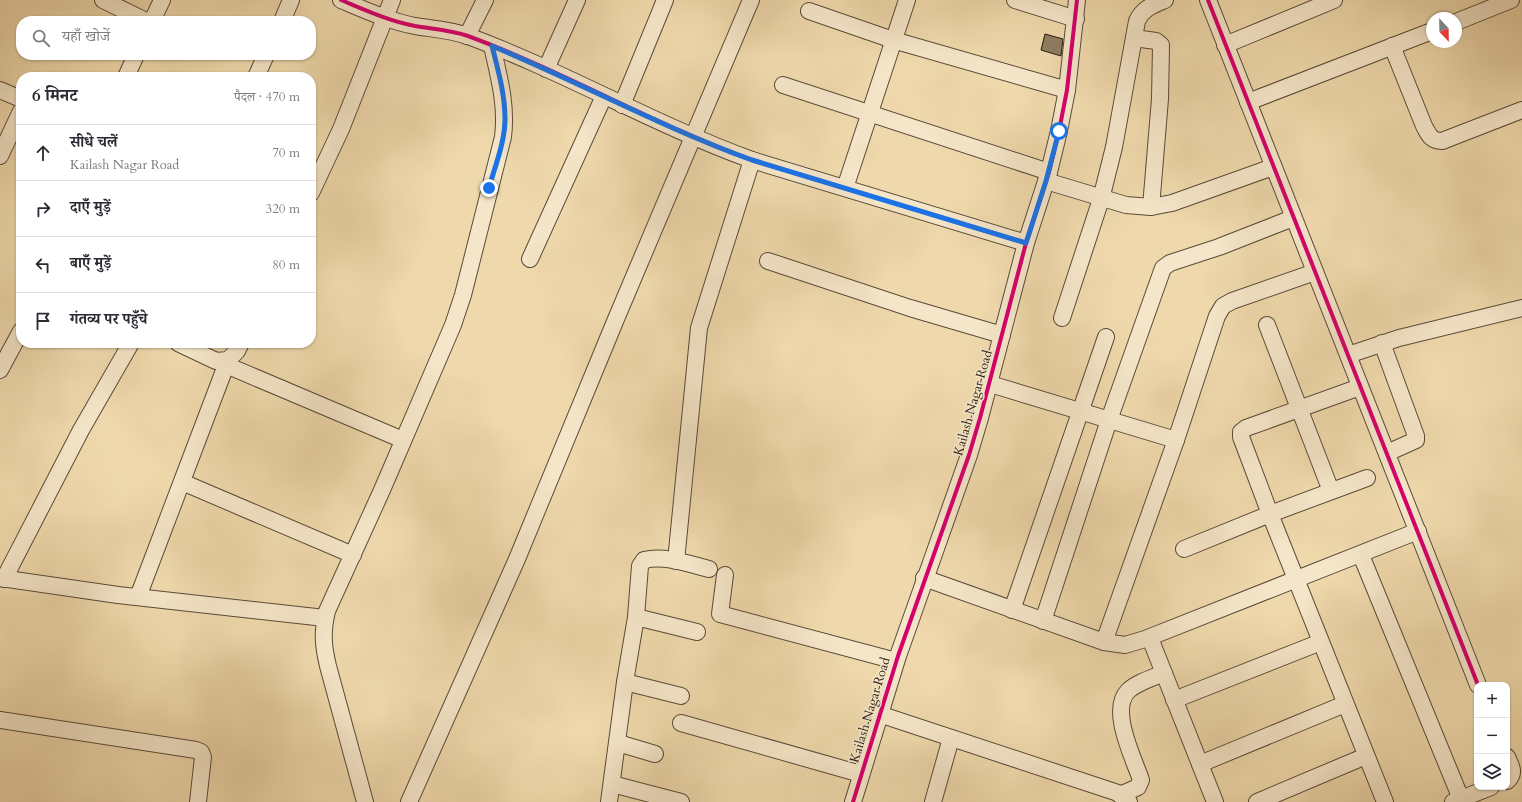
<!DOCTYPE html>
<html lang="hi">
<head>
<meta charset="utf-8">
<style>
	:root { --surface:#fff; --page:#f2f2f3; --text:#2b2b33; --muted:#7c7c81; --line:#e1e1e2 }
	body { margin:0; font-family:Cardo,"Noto Serif Devanagari",serif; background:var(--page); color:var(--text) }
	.controls { position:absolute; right:12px; bottom:12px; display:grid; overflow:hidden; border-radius:8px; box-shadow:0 1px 3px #0004 }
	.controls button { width:36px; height:36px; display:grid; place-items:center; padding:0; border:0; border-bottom:1px solid var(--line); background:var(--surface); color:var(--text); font:20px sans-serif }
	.compass { position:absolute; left:1426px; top:12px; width:36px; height:36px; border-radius:50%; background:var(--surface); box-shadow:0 1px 3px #0004; rotate:158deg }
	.stop { position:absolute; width:12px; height:12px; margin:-9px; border:3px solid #1a73e8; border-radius:50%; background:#fff }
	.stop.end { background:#1a73e8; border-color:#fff; box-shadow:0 1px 4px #0008 }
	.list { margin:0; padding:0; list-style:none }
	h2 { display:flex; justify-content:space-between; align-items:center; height:52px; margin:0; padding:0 16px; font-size:17px }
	h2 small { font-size:13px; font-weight:400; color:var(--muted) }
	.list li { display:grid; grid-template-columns:26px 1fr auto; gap:12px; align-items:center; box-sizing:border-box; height:56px; padding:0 16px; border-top:1px solid var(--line) }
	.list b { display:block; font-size:15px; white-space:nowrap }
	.list p { margin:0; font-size:13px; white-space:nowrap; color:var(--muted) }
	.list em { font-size:13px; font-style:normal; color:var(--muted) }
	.icon { flex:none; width:22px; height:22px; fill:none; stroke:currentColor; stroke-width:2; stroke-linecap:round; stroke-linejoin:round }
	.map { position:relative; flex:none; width:1522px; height:802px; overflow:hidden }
	.search { position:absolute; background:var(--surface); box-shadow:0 1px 3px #0004; left:16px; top:16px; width:300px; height:44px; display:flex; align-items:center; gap:10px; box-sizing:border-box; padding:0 14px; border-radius:16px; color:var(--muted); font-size:15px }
	.panel { position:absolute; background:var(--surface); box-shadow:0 1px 3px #0004; left:16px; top:72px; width:300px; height:276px; border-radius:16px }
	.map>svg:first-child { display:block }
</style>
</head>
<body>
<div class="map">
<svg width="1522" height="802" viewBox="0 0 1522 802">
	<rect width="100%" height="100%" fill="#efd9ac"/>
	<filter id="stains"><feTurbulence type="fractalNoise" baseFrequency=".005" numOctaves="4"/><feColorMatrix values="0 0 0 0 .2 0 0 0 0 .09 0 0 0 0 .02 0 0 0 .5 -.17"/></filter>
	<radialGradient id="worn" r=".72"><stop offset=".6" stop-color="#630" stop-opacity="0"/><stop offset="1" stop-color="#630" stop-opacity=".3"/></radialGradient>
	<path fill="#8f7e62" stroke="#271c11" d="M1045,34L1063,39L1061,56L1041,50Z"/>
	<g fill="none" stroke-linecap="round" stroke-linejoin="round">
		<g stroke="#594b38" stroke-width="18">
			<g id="minor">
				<path d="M103,0L146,21"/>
				<path d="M341,0C365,10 389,21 415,26C433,29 451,30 468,36C565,72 655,125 752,160L1026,243"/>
				<path d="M1015,0L1076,19"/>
				<path d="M1208,0L1478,685"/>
				<path d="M809,11L893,40L1067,90"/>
				<path d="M152,21L162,0"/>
				<path d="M282,21L291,0"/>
				<path d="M1456,22L1511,0"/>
				<path d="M467,36L485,0"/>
				<path d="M1134,38L1156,41L1161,45L1160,99L1151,207"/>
				<path d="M1225,45L1334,0"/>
				<path d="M1392,46L1424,126C1429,135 1431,141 1442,141L1522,110"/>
				<path d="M546,69L577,0"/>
				<path d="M126,77L136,55"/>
				<path d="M256,77L266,55"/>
				<path d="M783,85L1049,172"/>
				<path d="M0,90L21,99"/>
				<path d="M1248,102L1432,31"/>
				<path d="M622,105L665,0"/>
				<path d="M0,156L21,111"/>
				<path d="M1046,181L1126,205L1151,207L1172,203L1273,167"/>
				<path d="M845,188L907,0"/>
				<path d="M311,193L341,129L392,0"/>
				<path d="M530,259L604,96"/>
				<path d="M768,261L910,308L1002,335"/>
				<path d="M1062,318L1101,199L1114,147L1137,21C1143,8 1153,5 1165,0"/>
				<path d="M1267,325L1331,491"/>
				<path d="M178,343L216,361L228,360L237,351L241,343"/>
				<path d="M1382,343L1416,436V440L1387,453"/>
				<path d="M1348,355L1399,338L1522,308"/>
				<path d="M226,365L403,440"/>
				<path d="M0,370L21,331"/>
				<path d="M990,384L1176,440L1104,642"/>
				<path d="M1360,387L1246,428L1241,432V437L1270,514L1385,802"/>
				<path d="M1176,440L1217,316L1223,306L1232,301L1315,272"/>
				<path d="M182,482L353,555"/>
				<path d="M1184,549L1270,514L1367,478"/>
				<path d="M1361,555L1461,799"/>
				<path d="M676,561L699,328L752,160"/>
				<path d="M725,575L720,614L896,661"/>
				<path d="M0,578L118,595L325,618"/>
				<path d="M924,578L1104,642L1125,645L1145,639L1418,531"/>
				<path d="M4,579L81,430L131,343"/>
				<path d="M138,597L228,360"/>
				<path d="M1012,610L1106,337"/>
				<path d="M636,617L697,632"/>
				<path d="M1043,621L1109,420L1163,268L1170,263L1219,247L1293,218"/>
				<path d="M1150,638L1215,802"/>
				<path d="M625,682L681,696"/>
				<path d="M1174,700L1321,642"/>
				<path d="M879,714L1118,793L1129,802"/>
				<path d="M0,720L196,750L201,752L203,757L198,802"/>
				<path d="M681,723L861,774"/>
				<path d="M618,743L655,754"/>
				<path d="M1507,757C1511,766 1516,773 1507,781"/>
				<path d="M1200,764L1345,704"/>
				<path d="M612,784L681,802"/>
				<path d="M1120,795L1138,787L1141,780C1134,759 1109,710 1128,691C1136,683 1152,678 1164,673"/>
				<path d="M365,802L328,666C323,645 322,633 327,611L382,490L453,325L463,295L503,137C507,105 499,77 492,46"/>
				<path d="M409,802L517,559L616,319L751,0"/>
				<path d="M609,802L625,682L636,617L640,566L644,560C665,555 689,564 709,569"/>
				<path d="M853,802L898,656L969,455L980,418L1026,243L1049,172L1059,131L1067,90L1077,0"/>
				<path d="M933,802L951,738"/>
				<path d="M1257,802L1366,756"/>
				<path d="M1453,802L1491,787"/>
			</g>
		</g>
		<use href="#minor" stroke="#f5e6c9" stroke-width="16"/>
		<g stroke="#f5e6c9" stroke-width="6">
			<g id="cycleway">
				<path d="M341,0C365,10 389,21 415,26C433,29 451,30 468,36C565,72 655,125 752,160L1026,243"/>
				<path d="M1208,0L1478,685"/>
				<path d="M853,802L898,656L969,455L980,418L1026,243L1049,172L1059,131L1067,90L1077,0"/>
			</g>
		</g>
		<use href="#cycleway" stroke="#d6006c" stroke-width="4"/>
	</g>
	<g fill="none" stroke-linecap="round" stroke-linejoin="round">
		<path stroke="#1a73e8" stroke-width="5" d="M489,188C495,166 505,142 505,119C505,94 498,70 492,46C579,82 663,128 752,160L1026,243L1046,181L1059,131"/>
	</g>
	<g text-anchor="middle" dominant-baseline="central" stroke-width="3" stroke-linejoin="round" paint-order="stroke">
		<g font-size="13" fill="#271c11" stroke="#f5e6c9">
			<text transform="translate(973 403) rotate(-74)">Kailash Nagar Road</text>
			<text transform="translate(870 710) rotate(-73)">Kailash Nagar Road</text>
		</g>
	</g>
	<rect width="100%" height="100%" filter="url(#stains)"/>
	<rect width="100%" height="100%" fill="url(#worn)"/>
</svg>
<div class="controls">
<button>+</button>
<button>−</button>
<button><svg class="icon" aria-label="layers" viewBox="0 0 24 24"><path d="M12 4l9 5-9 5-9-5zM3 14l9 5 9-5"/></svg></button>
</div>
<svg class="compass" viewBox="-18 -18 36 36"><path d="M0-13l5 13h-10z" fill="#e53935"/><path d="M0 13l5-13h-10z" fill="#7c7c81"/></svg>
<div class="stop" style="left:1059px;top:131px"></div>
<div class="stop end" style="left:489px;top:188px"></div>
<div class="search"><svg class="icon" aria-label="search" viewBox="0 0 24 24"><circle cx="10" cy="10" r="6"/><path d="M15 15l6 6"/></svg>यहाँ खोजें</div>
<section class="panel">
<h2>6 मिनट<small>पैदल · 470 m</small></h2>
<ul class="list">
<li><svg class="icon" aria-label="ahead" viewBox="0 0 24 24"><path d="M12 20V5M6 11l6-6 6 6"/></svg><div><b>सीधे चलें</b><p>Kailash Nagar Road</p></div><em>70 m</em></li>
<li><svg class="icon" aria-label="right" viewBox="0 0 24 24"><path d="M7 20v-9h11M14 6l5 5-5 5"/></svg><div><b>दाएँ मुड़ें</b></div><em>320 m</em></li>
<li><svg class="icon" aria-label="left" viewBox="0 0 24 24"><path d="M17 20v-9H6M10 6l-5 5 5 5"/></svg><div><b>बाएँ मुड़ें</b></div><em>80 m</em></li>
<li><svg class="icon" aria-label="arrive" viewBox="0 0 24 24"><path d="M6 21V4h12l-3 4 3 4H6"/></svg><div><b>गंतव्य पर पहुँचे</b></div></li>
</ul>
</section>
</div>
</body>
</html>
